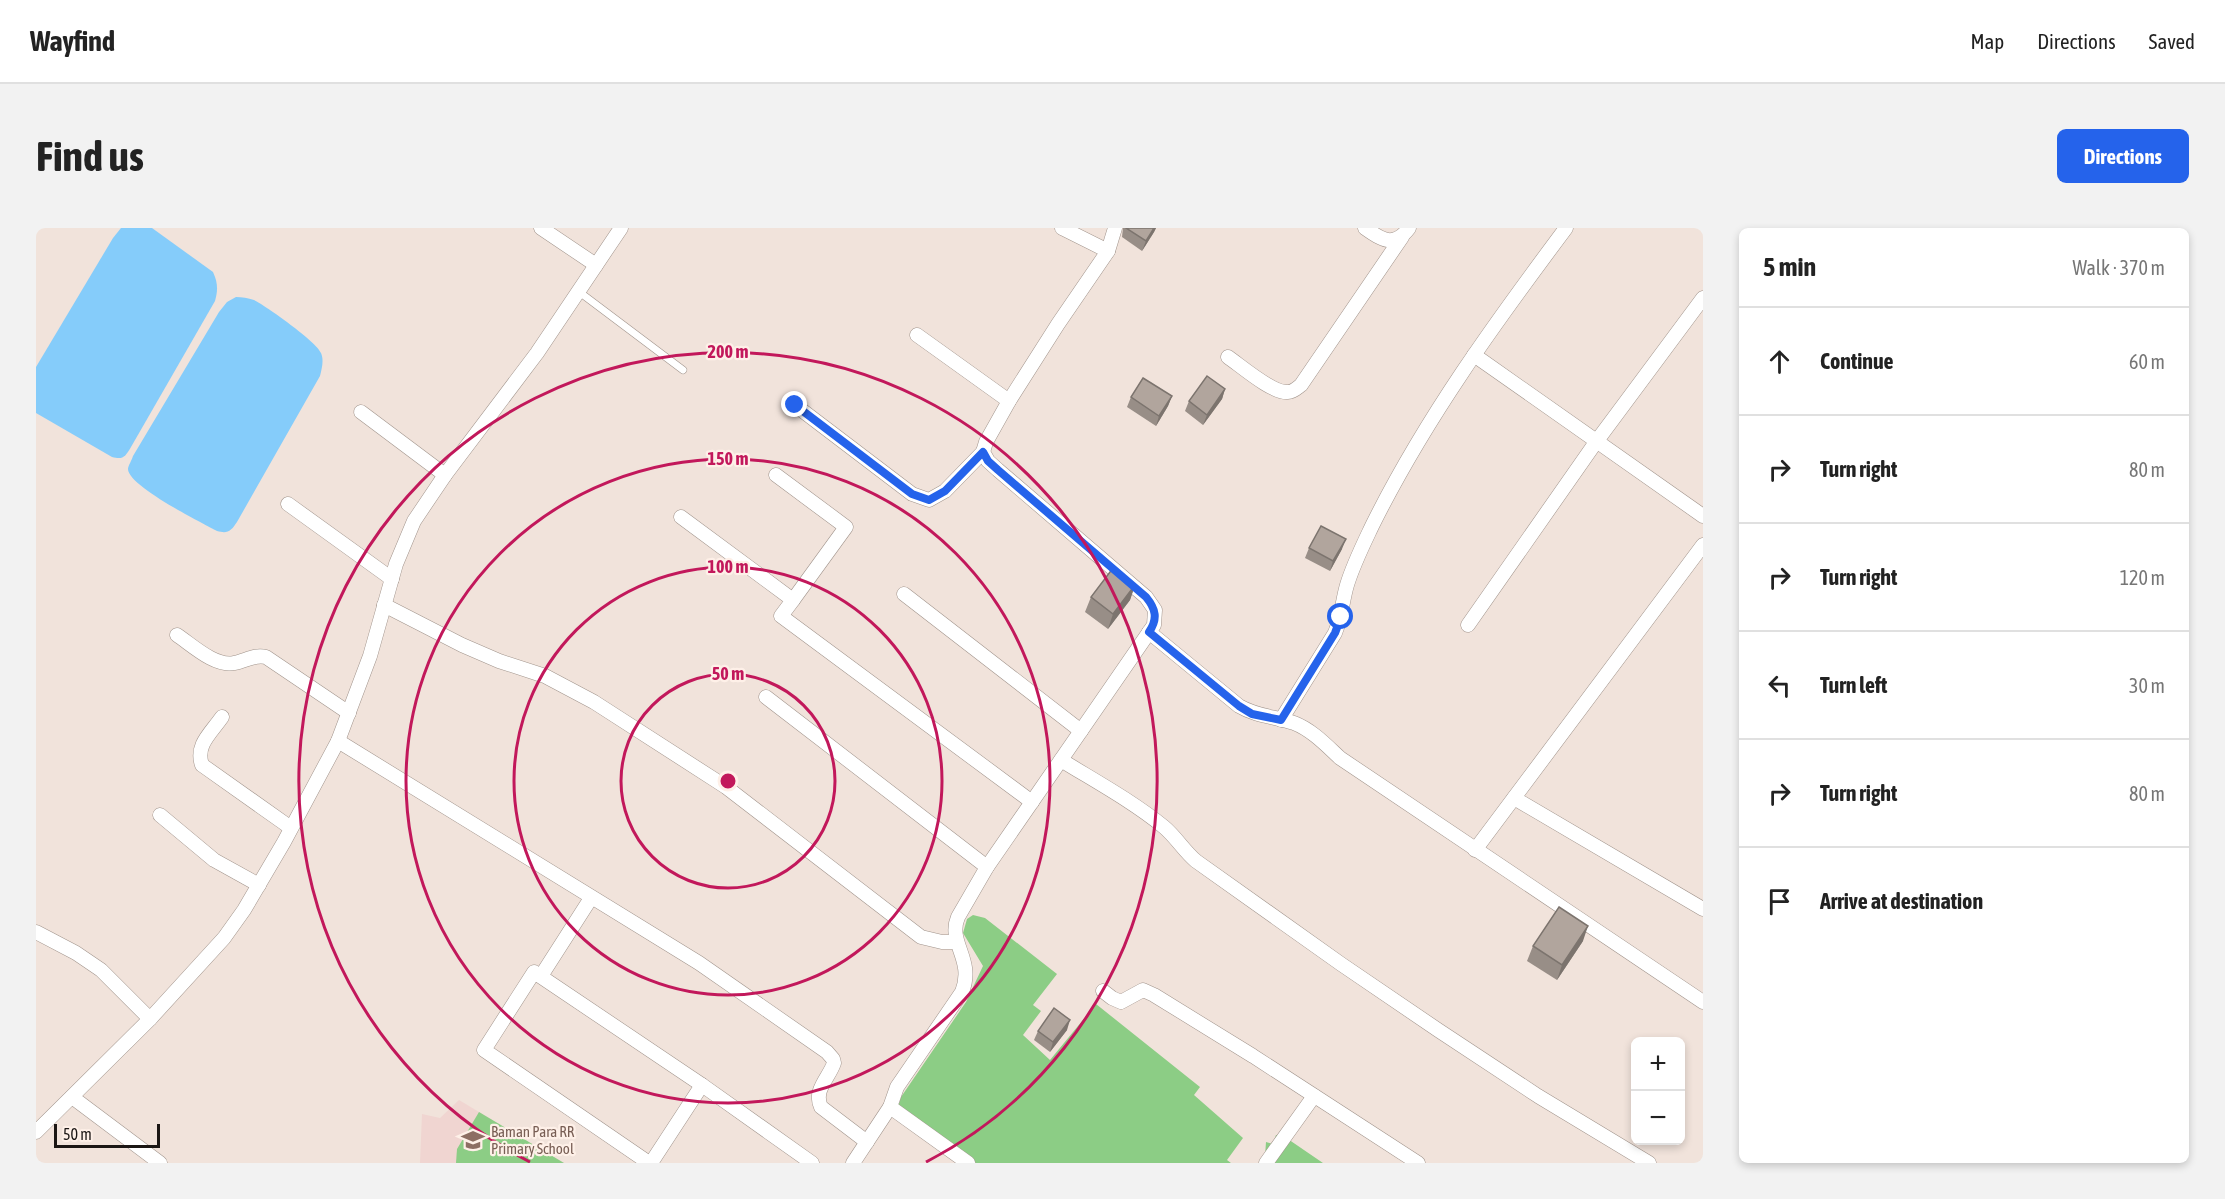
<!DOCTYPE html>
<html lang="en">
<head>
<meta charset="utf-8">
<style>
	:root { --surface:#fff; --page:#f2f2f2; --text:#222; --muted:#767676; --line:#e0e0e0; --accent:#2563eb }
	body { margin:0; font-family:"Asap Condensed",sans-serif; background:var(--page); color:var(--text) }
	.controls { position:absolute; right:18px; bottom:18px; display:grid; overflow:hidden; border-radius:9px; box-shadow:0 3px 9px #0003 }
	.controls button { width:54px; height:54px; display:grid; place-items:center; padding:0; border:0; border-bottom:2px solid var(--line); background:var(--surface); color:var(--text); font:30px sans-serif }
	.scale { position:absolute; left:18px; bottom:15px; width:106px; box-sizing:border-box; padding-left:6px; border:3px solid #1b1614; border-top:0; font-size:16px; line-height:21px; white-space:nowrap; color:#1b1614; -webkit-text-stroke:4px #fef0e8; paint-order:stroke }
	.stop { position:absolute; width:18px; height:18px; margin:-14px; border:4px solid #2563eb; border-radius:50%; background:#fff }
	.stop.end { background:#2563eb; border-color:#fff; box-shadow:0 2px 6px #0008 }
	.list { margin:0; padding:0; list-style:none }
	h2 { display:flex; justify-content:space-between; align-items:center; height:78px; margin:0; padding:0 24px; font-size:26px }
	h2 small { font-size:20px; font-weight:400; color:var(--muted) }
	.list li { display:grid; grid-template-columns:39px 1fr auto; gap:18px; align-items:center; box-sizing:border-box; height:108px; padding:0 24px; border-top:2px solid var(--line) }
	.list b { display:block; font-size:22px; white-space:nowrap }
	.list em { font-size:20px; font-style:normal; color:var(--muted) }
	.icon { flex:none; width:33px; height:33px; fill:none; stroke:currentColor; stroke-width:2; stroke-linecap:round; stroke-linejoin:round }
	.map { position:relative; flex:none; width:1667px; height:935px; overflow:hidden; border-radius:9px }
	header { display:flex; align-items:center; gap:36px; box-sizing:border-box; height:84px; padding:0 30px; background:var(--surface); border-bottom:2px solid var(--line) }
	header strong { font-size:28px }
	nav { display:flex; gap:33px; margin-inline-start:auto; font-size:21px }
	.intro { display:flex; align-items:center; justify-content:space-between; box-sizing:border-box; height:144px; padding:0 36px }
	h1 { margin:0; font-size:42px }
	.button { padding:15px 27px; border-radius:9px; background:var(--accent); color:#fff; font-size:21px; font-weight:700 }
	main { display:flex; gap:36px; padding:0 36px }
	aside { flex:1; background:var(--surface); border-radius:9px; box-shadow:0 3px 9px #0003 }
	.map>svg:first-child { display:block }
</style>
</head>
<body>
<header>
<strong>Wayfind</strong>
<nav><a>Map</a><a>Directions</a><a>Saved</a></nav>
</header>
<div class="intro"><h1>Find us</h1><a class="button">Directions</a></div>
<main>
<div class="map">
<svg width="1667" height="935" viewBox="0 0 1667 935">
	<rect width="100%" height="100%" fill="#f1e3db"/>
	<path fill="#f0d5d1" d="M423,872L528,935H384L386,886L404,890Z"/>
	<g fill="#8ccd85">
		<path d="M937,687L949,690L1021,746L997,777L1005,783L987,807L1014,832L1060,776L1164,859L1158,867L1207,910L1191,932L1195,935H940L862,879L865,869L930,774L947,738L927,705L931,691Z"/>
		<path d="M443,884L528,935H420L421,921Z"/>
		<path d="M1240,907H1246L1287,935H1224L1229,928L1230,914L1237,916Z"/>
	</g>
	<g fill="#85ccfa">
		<path d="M85,0H116L177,44C182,55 182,62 179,73L95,219C89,229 87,232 76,229L0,185V139L77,10Z"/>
		<path d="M200,69C206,69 212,70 218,72C230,78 281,114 285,125C288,132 286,140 284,148L201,294C195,303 192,306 181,303C166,295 92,258 92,241C92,238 96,232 97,228L183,84L191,74Z"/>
	</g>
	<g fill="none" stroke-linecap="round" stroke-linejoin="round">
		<g stroke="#a1948c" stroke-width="8">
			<path id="service" d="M542,63L647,142"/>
		</g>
		<g stroke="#a1948c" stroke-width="15">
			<g id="minor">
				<path d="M505,0L560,37"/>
				<path d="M1026,0L1072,23"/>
				<path d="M1329,0C1346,12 1358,20 1373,0"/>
				<path d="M881,107L973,173"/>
				<path d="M1438,127L1667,288"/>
				<path d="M1192,129C1205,138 1237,166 1252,164C1257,164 1261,160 1265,157L1366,9"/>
				<path d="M759,177L876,266L893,272L909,263L947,224"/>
				<path d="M325,184L409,247"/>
				<path d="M740,247L810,299L757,372"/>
				<path d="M252,276L356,351"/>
				<path d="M645,289L757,372L745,388L996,574"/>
				<path d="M868,366L1045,503"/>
				<path d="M348,377L426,417L463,433L509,448L558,474L690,559L885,709L906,714H921"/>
				<path d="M1432,397L1560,214L1667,70"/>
				<path d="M1113,404L1203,478C1222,489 1238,488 1258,495C1276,502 1290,517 1304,530L1667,774"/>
				<path d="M141,407C156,417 179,439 198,435C210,433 218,426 230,429L313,485"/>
				<path d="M730,469L951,639"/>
				<path d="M186,489C175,505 159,517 166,537L255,600"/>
				<path d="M1245,492L1299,405C1306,388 1306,374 1311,357C1317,337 1327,317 1336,298C1389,191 1459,95 1530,0"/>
				<path d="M302,513L663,735L791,824L797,831L798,835C793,850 777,862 785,879L831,914"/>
				<path d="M1025,532C1059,553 1096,573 1128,599C1140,609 1148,623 1160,633L1305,736L1402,802L1502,868L1613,935"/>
				<path d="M1478,570L1667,681"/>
				<path d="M124,587L178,632L223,657"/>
				<path d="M1439,622L1667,317"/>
				<path d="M0,704L40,725L65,742L114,791"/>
				<path d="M505,748L555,670"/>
				<path d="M1067,763L1076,770L1085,774L1107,762L1118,767L1217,828L1382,935"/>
				<path d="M36,869L124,935"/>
				<path d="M854,879L932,935"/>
				<path d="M0,904L114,791L188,710L208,682L248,614L302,513L334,428L360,336L378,293L409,247L501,125L585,0"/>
				<path d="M613,935L448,822L498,744L666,857L776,935"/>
				<path d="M615,935L666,857"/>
				<path d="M817,935L854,879L861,859L926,764C939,731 911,715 922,689L951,639L1118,397L1119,382L1110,369L962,242L952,233L947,224L950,214L973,173L1022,96L1072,23L1079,0"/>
				<path d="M1230,935L1278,868"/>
			</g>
		</g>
		<use href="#service" stroke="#fff" stroke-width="7"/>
		<use href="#minor" stroke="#fff" stroke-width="14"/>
	</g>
	<g fill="#988e87">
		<path d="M1087,0H1120L1118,4L1106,23L1086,9Z"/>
		<path d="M1189,161L1186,171L1167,197L1149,183L1153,173Z"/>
		<path d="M1136,168L1132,178L1120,198L1091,179L1095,169Z"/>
		<path d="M1273,320L1306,321L1294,343L1269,330Z"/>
		<path d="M1099,357L1094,372L1072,401L1049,384L1055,369Z"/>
		<path d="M1547,713L1521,752L1491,733L1497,718Z"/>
		<path d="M1031,802L1014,824L998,812L1002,803Z"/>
	</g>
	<g fill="#7c746e">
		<path d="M1118,0H1120L1118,4L1106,23L1110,13Z"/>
		<path d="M1189,161L1186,171L1167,197L1171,187Z"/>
		<path d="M1136,168L1132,178L1120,198L1123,188Z"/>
		<path d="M1310,311L1306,321L1294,343L1297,333Z"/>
		<path d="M1099,357L1094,372L1072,401L1077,386Z"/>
		<path d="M1552,698L1547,713L1521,752L1526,737Z"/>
		<path d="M1034,792L1031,802L1014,824L1017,814Z"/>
	</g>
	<g fill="#b1a59d" stroke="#7c746e" stroke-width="1.5">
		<path d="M1090,0H1118L1110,13Z"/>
		<path d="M1171,148L1189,161L1171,187L1153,173Z"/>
		<path d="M1107,150L1136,168L1123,188L1095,169Z"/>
		<path d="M1285,298L1310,311L1297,333L1273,320Z"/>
		<path d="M1077,340L1099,357L1077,386L1055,369Z"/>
		<path d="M1523,679L1552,698L1526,737L1497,718Z"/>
		<path d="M1018,780L1034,792L1017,814L1002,803Z"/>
	</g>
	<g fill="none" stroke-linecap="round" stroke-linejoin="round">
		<path stroke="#2563eb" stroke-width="8" d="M759,177L876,266L893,272L909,263L947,224L952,233L962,242L1110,369C1120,381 1122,391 1113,404L1203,478L1216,486L1245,492L1299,405L1305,389"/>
	</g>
	<g fill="none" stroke="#c2185b" stroke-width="3">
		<circle cx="692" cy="553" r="107"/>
		<circle cx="692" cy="553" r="214"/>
		<circle cx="692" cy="553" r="322"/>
		<path d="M494 934A429 429 0 1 1 890 934"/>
	</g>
	<defs>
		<g id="school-bare" transform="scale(1.8)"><path d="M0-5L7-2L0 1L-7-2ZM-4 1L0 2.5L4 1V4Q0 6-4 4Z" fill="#8d6e63" stroke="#fef0e8" stroke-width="2.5" paint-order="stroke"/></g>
	</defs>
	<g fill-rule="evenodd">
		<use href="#school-bare" x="437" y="912"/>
	</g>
	<g text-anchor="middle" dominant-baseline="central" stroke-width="4.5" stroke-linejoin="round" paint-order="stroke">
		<g font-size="15" fill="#785e54" stroke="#fef0e8" text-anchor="start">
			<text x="455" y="903">Baman Para RR<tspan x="455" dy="17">Primary School</tspan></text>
		</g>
	</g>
	<circle cx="692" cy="553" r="9" fill="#c2185b" stroke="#fef0e8" stroke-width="3"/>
	<g font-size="18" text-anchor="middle" font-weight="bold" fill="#c2185b" stroke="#fef0e8" stroke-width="4.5" stroke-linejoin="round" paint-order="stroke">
		<text x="692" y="130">200 m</text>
		<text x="692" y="237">150 m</text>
		<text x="692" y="345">100 m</text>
		<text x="692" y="452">50 m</text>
	</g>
</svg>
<div class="controls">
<button>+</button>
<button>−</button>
</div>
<div class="scale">50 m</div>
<div class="stop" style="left:1305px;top:389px"></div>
<div class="stop end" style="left:759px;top:177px"></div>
</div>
<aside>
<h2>5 min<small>Walk · 370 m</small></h2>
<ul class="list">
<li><svg class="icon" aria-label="ahead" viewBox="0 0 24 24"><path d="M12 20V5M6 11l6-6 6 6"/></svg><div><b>Continue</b></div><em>60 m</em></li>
<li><svg class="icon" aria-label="right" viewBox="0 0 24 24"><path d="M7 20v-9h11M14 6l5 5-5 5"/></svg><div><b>Turn right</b></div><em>80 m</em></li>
<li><svg class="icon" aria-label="right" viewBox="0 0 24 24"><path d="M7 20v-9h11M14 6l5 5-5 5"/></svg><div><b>Turn right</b></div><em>120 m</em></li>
<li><svg class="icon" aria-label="left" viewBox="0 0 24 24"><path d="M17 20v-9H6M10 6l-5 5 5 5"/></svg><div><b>Turn left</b></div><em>30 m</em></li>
<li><svg class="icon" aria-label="right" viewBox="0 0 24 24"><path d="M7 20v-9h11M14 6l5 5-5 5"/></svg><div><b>Turn right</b></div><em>80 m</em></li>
<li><svg class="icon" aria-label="arrive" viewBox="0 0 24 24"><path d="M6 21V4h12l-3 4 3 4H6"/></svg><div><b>Arrive at destination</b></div></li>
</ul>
</aside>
</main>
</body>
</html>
